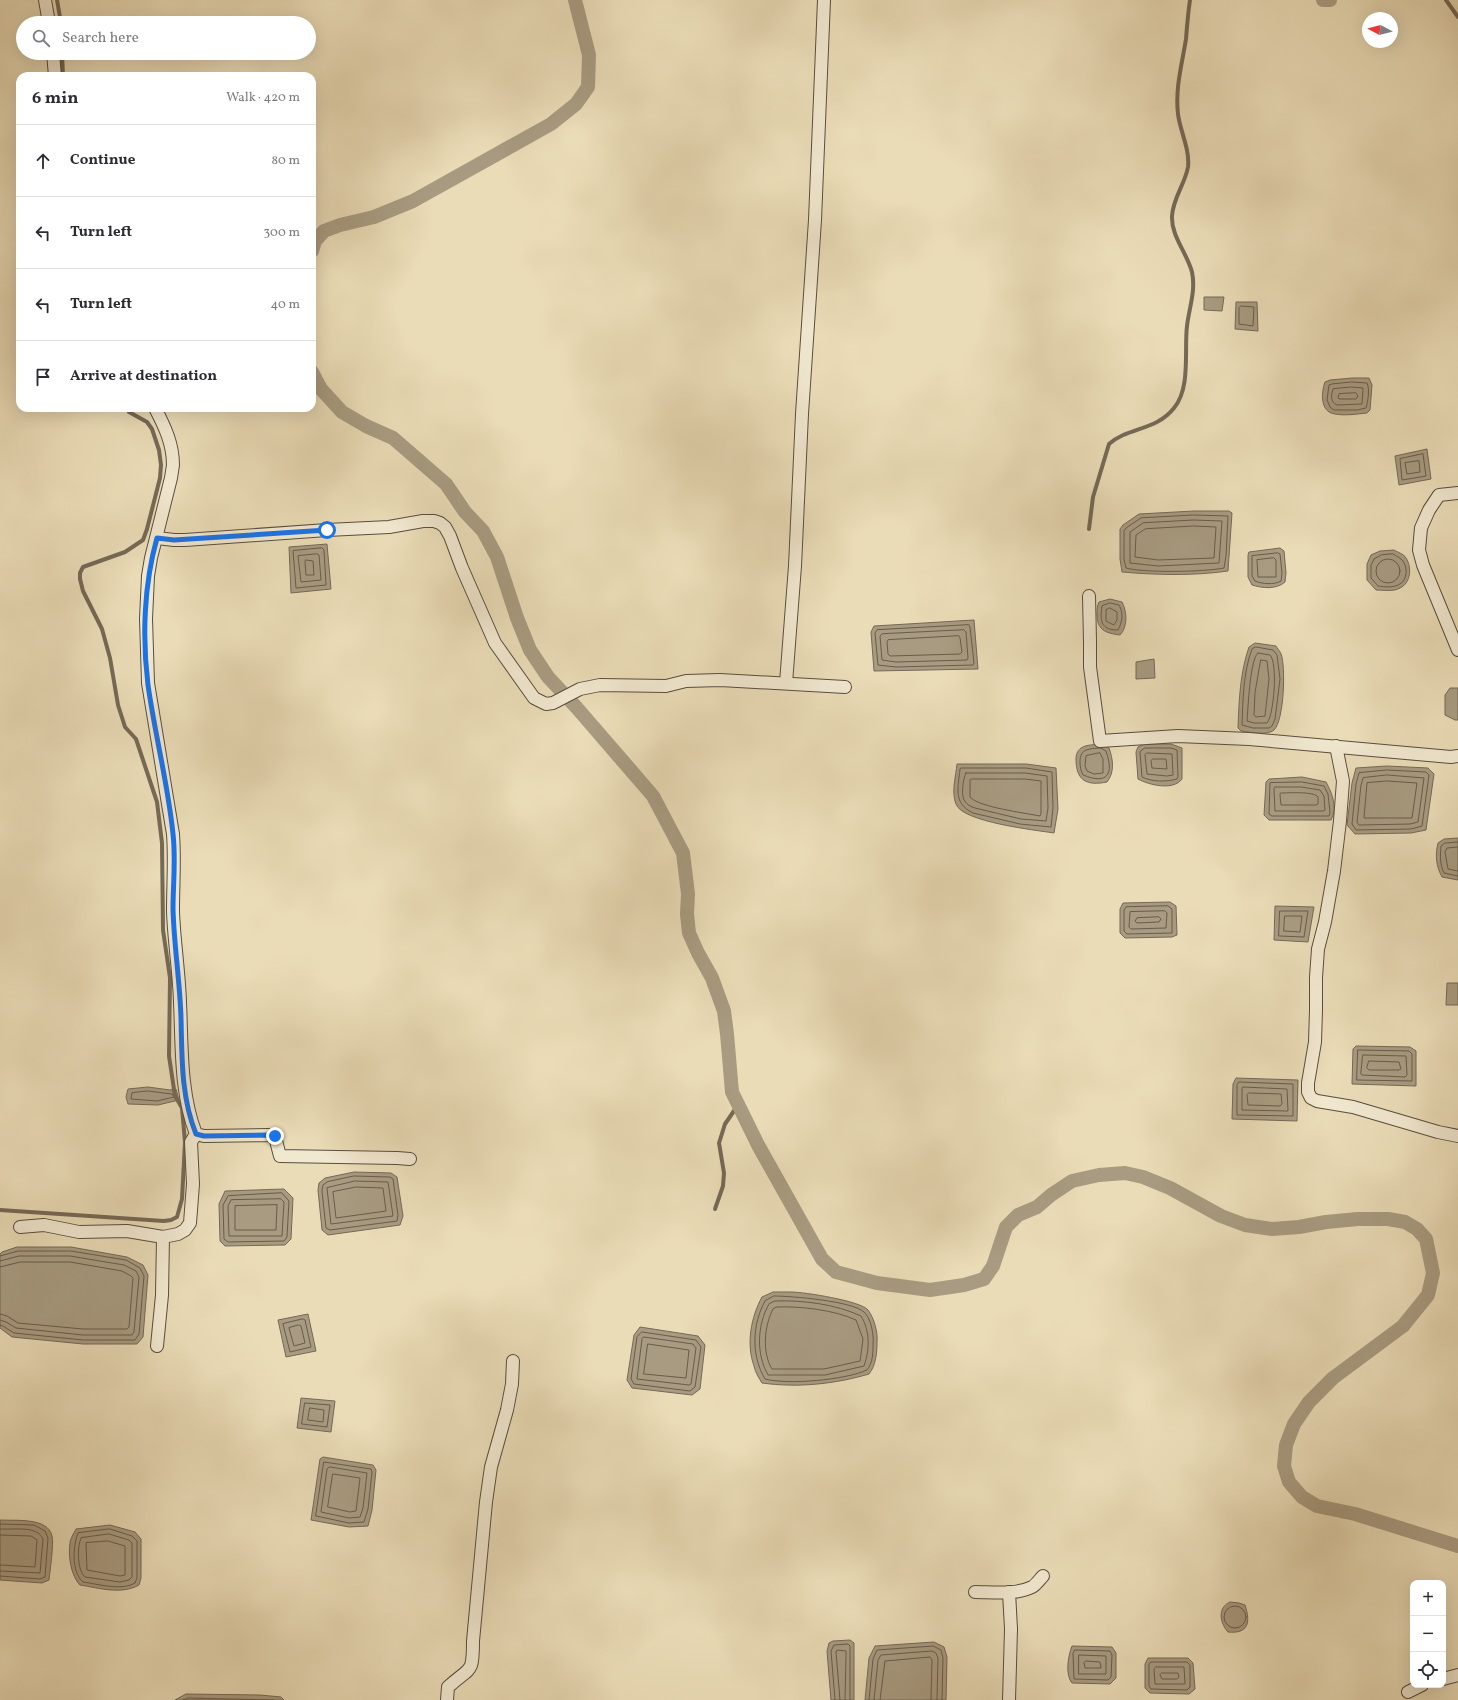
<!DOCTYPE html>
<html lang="en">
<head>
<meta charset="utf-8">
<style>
	:root { --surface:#fff; --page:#f7f7f7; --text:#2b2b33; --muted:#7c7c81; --line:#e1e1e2 }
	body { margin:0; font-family:Vollkorn,serif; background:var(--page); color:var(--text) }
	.controls { position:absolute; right:12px; bottom:12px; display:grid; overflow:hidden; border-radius:8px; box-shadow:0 4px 16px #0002 }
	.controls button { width:36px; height:36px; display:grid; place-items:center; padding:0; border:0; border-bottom:1px solid var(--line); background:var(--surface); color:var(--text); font:20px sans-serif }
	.compass { position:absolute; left:1362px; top:12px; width:36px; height:36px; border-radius:50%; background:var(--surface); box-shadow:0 4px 16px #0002; rotate:277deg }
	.stop { position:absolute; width:12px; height:12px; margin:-9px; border:3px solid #1a73e8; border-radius:50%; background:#fff }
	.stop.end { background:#1a73e8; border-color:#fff; box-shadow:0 1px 4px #0008 }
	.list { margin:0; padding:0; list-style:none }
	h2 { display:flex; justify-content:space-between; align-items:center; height:52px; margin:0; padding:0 16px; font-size:17px }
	h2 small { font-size:13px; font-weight:400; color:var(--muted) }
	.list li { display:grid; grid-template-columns:26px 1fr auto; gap:12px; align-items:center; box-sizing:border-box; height:72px; padding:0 16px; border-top:1px solid var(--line) }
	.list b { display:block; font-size:15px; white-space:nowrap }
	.list em { font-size:13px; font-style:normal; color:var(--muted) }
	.icon { flex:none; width:22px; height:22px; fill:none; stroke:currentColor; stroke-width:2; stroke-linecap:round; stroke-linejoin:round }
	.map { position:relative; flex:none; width:1458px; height:1700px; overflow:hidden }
	.search { position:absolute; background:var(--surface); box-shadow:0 4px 16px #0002; left:16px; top:16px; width:300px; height:44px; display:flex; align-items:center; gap:10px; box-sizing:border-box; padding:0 14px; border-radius:22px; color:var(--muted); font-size:15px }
	.panel { position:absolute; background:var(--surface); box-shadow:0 4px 16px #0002; left:16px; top:72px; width:300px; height:340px; border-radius:12px }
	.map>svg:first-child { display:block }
</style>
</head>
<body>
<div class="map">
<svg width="1458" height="1700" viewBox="0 0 1458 1700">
	<rect width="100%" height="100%" fill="#eadcb7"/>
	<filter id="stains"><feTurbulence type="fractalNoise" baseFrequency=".005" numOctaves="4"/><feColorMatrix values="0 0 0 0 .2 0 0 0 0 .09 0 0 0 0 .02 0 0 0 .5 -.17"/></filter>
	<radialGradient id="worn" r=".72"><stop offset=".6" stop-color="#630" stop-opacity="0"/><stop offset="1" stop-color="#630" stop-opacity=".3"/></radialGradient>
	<g fill="#a89b81" stroke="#756957">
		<path d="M1204,297H1224L1222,311L1204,310Z"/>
		<path d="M1236,302H1257L1258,331L1235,329Z"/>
		<path d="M1352,378H1369L1372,385L1370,410L1367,413C1357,414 1345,416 1335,414C1320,412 1321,393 1325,382L1330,380Z"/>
		<path d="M1427,449L1431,479L1399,485L1395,456Z"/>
		<path d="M1194,511H1229L1232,513L1228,571C1193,576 1157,575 1122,572L1120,559V529L1123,525L1139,514Z"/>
		<path d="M327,544L331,589L291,593L289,547Z"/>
		<path d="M1280,548L1284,551L1286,573L1285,582C1276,590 1262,588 1252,585L1248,577V555L1249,552Z"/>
		<path d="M1394,550C1397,552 1404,554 1406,558C1412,567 1411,583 1400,588C1393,592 1384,590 1376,590L1367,580V564L1371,555L1380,551Z"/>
		<path d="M1110,599L1122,602C1127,611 1128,627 1120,635C1105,633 1097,630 1097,614C1097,610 1097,606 1099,602Z"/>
		<path d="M974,620L978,669L874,671L871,632L874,626Z"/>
		<path d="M1255,643L1276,646C1277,648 1280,651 1281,654C1286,666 1284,721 1274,730C1267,736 1249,732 1241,731L1238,728C1239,700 1240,673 1249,647Z"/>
		<path d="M1154,659L1155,678L1136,679V662Z"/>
		<path d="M1450,688H1458V720H1455L1445,715V695Z"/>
		<path d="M1102,744L1109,748C1113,759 1115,772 1107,782C1087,786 1076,781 1076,759C1076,755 1077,751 1081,748C1087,744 1096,745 1102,744Z"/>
		<path d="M1144,744H1171L1182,748V779C1173,791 1149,785 1138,779L1136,752L1138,747Z"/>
		<path d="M957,764H1026L1056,768L1058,809L1054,833C1035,830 962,822 956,804C951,792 956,776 957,764Z"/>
		<path d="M1387,766L1428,768L1434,774L1426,830L1411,833L1355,834L1347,825L1352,783L1356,768Z"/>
		<path d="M1302,777L1326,782C1332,793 1338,808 1331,820H1269L1264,815L1266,782L1269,779Z"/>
		<path d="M1458,838V880L1442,877C1436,866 1435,855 1438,843L1444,839Z"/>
		<path d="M1170,902L1176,906L1177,935L1172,937L1125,938L1120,933V909L1123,903Z"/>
		<path d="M1275,906L1314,907L1308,942L1274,940Z"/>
		<path d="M1447,983H1458V1005H1446Z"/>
		<path d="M1356,1046L1410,1047L1416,1051V1086L1352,1084L1353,1049Z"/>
		<path d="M1236,1078L1298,1080L1297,1121L1232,1119L1233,1084Z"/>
		<path d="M148,1087L170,1090L176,1089L179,1100L158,1105L128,1104L126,1097L128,1089Z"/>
		<path d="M354,1172L391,1173L397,1177L403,1216L400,1225L328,1235L322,1230L318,1190L319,1183L325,1178Z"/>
		<path d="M284,1189L293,1198L291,1239L285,1245L225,1246L220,1241L219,1204L225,1191Z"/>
		<path d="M17,1247H71L127,1257L143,1265L148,1275L143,1337L137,1344H83L12,1337L0,1328V1254L2,1252Z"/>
		<path d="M773,1292C779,1292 785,1292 791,1292C804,1292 861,1301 868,1310C874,1318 878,1332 877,1342C877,1353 876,1365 869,1374C835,1384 798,1388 762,1383C759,1378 755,1372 754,1366C746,1344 751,1317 762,1297Z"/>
		<path d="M308,1314L316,1351L286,1357L278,1320Z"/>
		<path d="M640,1327L698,1336L705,1345L700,1389L692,1395L632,1388L627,1380L634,1335Z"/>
		<path d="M301,1398L335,1401L331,1432L297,1428Z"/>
		<path d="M323,1457L373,1465L376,1470L372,1510L368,1526L349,1527L311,1520L320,1459Z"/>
		<path d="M0,1520C15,1521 48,1517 52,1536C54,1543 50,1571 49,1580L42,1583L0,1580Z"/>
		<path d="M110,1525L135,1532L141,1539V1578L139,1585C121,1595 99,1588 80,1585C71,1576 68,1556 70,1543C70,1539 74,1533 76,1529Z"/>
		<path d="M1230,1602L1239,1603L1245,1605C1251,1623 1248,1634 1228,1632C1220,1623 1217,1608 1230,1602Z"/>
		<path d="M850,1640L854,1643V1700H831L827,1651L829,1643L833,1641Z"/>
		<path d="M934,1642L944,1647L947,1657L946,1700H865L869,1658L875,1646Z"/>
		<path d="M1072,1646L1112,1647L1116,1653V1678L1110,1684L1072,1683C1065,1675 1068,1656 1072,1646Z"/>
		<path d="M1148,1658H1188L1193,1663L1195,1689L1189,1694L1150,1693L1145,1688V1664Z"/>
		<path d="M186,1694L260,1695L281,1697L284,1700H175Z"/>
	</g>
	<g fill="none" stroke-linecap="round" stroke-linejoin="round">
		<g stroke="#685c4c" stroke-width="1">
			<path d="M1241,306L1254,307L1253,326L1239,324V308Z"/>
			<path d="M1352,382L1367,383C1370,390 1368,400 1366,408L1357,410H1334L1330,407L1327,400L1329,385L1332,384Z"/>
			<path d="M1352,387L1363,388L1362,404L1337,405C1330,402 1331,395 1333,389Z"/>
			<path d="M1356,393L1358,396L1356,399H1340L1338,398L1339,394Z"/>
			<path d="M1423,454L1426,476L1402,480L1400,459Z"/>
			<path d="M1419,461L1420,472L1407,474L1405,463Z"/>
			<path d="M1194,515L1228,516L1226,556L1224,568C1204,572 1144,573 1126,568L1124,559V531L1126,528L1141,518Z"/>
			<path d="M1194,520L1222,521L1219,563L1158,566L1130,563V532L1143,523Z"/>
			<path d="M1194,526L1216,527L1214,558L1158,560L1135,557L1136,535L1145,529Z"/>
			<path d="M322,548L324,550L326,585L296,588L293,551Z"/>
			<path d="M1278,553L1280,554L1282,573L1281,581C1274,585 1262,584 1255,581L1252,576V556Z"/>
			<path d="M317,554L319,555L321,580L301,582L298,556Z"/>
			<path d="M1393,554C1396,556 1401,558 1403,561C1408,568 1407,580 1400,584C1393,588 1385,587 1378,586L1371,578V565L1374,559L1381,555Z"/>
			<path d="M1274,558L1276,560V577H1258L1257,560Z"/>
			<circle cx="1388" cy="571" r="12"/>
			<path d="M306,560L313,561L314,575H306L305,562Z"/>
			<path d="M1110,603L1119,605C1124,613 1122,623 1118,630C1100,630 1100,620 1102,606Z"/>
			<path d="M1110,608L1117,612V620L1114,625L1106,621V610Z"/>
			<path d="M969,625L970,627L974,663L973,665L896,667L878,665L875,633L877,630Z"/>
			<path d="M964,630L966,632L968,658L967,660L896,662L882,660L880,636L882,634Z"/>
			<path d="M959,636L960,638L962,652L960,654L890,656L888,654L887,642L888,640Z"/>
			<path d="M1256,647L1273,650L1277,655L1280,679L1275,719L1272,726L1269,728H1253L1242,725C1243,700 1243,673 1252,649Z"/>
			<path d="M1258,653L1270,655C1278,663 1274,715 1267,723H1254L1247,721C1248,709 1250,658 1258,653Z"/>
			<path d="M1261,660L1267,661L1269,679L1265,716L1256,717L1254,715L1255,693Z"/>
			<path d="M1101,748L1106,751C1114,774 1108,785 1083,775C1081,771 1080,767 1080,762C1080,748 1089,749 1101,748Z"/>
			<path d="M1145,748H1171L1177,750L1178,777L1177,779C1167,782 1152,782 1142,777L1140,752Z"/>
			<path d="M1100,753L1103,759V773L1094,774L1087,771L1085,766L1086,756Z"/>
			<path d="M1147,753L1172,754L1173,775L1167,776L1147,774L1145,755Z"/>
			<path d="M1153,759H1166L1167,769L1152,768L1151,761Z"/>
			<path d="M962,768H1026L1052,772L1053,808L1051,827L1020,824L973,813C953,803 958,789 960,769Z"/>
			<path d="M1387,770L1426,772L1429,775L1422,826L1411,829L1356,830L1352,824L1356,784L1359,773Z"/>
			<path d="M966,773H1025L1047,776L1048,808L1046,821L1021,819L975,808C971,807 966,804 964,800C961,794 963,779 966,773Z"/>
			<path d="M1387,775L1424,778L1418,822L1410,824L1359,825L1357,822L1361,785L1363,778Z"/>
			<path d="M972,779H1025L1041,781V814L1040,816C1025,813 978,807 970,797V780Z"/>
			<path d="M1387,781L1417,783L1412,818H1364L1367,783Z"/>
			<path d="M1302,782L1324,786L1328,794L1330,813L1329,816H1272L1269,814L1270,783Z"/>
			<path d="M1275,787H1301L1320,790L1324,796L1325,810L1323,811H1275L1274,789Z"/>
			<path d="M1281,793C1288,793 1314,791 1318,797C1318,798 1318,803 1318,804L1316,805H1281L1280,795Z"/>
			<path d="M1458,842L1445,843L1441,846C1440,855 1440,865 1444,873L1458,876"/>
			<path d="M1458,847L1447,848L1445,852L1448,869L1458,871"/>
			<path d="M1168,906L1172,909V933L1127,934L1124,931V910L1126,907Z"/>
			<path d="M1165,911L1167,913L1166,928L1131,929L1129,927L1130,912Z"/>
			<path d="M1280,911H1308L1304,937L1279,936Z"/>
			<path d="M1285,916H1302L1300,932L1284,931Z"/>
			<path d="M1159,917L1161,919L1159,922L1137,923L1135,921L1137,918Z"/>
			<path d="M1358,1050L1409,1051L1412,1054V1081L1357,1080Z"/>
			<path d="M1363,1055L1406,1056L1407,1075L1405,1077L1362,1075L1361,1074Z"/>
			<path d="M1369,1061L1399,1062L1401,1069L1399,1070H1369L1367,1068Z"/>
			<path d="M1239,1082L1293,1084V1116L1237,1115V1085Z"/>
			<path d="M1243,1087L1287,1089L1288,1111L1242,1110V1089Z"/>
			<path d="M148,1091L172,1094L174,1097L157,1101L131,1099L132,1093Z"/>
			<path d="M1249,1093L1281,1094L1282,1104L1280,1106L1248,1105L1247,1095Z"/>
			<path d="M354,1176L390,1177L393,1179L398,1215L397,1221L330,1230L326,1228L322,1191L323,1185L327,1182Z"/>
			<path d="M355,1181L388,1182L393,1216L331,1224L327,1188Z"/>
			<path d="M356,1187L383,1188L386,1211L336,1218L333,1192Z"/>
			<path d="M282,1193L289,1201L287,1237L284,1241L228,1242L224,1239L223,1205L228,1196Z"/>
			<path d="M281,1199L284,1202L282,1236H229L228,1206L231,1200Z"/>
			<path d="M277,1205L276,1230H235V1206Z"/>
			<path d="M0,1256L18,1251H71L126,1260L140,1268L144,1276L139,1334L135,1340H83L14,1333L3,1326L0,1325"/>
			<path d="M0,1261L19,1256H70L124,1265L136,1271L139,1277L134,1332L132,1335H83L16,1328L6,1322L0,1320"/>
			<path d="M0,1267L20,1262H70L122,1271L131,1276L133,1278L129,1327L127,1329H83L18,1323L7,1316L0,1314"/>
			<path d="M774,1296C791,1296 852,1301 864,1312C871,1318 874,1335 873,1344C873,1352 873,1363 867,1370C845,1380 788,1385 765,1379C751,1355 752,1325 765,1301Z"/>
			<path d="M775,1301C803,1300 835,1304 861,1316C870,1331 870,1349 864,1366L825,1375H768C756,1354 757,1325 769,1304Z"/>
			<path d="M777,1307C801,1306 834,1310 856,1320L863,1339L860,1361L824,1369H772C762,1353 764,1326 773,1309Z"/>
			<path d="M303,1319L305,1320L311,1347L290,1352L283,1324Z"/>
			<path d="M299,1325L301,1326L305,1343L294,1346L289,1328Z"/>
			<path d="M642,1332L696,1340L701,1347L695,1387L690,1391L634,1384L631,1379L637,1337Z"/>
			<path d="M644,1337L693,1344L696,1348L691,1384L689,1385L637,1379L642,1339Z"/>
			<path d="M648,1344L689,1350L686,1378L644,1374Z"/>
			<path d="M305,1403L330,1405L327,1427L302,1424Z"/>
			<path d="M310,1408L324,1410L323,1422L308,1420Z"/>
			<path d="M324,1462L371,1469L372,1472L368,1509L364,1522L349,1523L316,1516Z"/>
			<path d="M330,1467L367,1473L363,1508L360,1517L349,1518L321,1512L327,1469Z"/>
			<path d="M333,1474L360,1478L356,1511L350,1512L328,1507Z"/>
			<path d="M0,1524L34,1525L45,1531L48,1538L45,1577L40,1579L0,1576"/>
			<path d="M0,1529C13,1530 37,1525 43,1539L40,1573L0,1571"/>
			<path d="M110,1529L132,1536L137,1541V1578L135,1583C121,1591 98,1584 83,1582C71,1572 73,1545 78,1533Z"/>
			<path d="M109,1534L129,1540L132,1543V1577L129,1580L120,1582L85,1577C77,1570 77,1547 81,1538Z"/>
			<path d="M0,1535L31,1536L37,1540L35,1567L0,1565"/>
			<path d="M108,1541L125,1546V1575L120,1576L87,1570L86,1543Z"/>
			<circle cx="1235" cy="1617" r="11"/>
			<path d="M1075,1650L1110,1651L1112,1655L1111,1677L1108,1680L1074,1679L1073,1654Z"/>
			<path d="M1079,1655L1106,1656V1674H1079Z"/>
			<path d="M1086,1661L1100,1662L1101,1668H1085L1084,1663Z"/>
			<path d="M1151,1662H1187L1190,1665V1687L1187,1690L1151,1689L1149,1686V1665Z"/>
			<path d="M1156,1667H1184L1185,1684H1155L1154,1669Z"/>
			<path d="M1162,1673H1178L1179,1677L1177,1679H1162L1160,1675Z"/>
			<path d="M183,1700L188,1698L274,1700"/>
			<path d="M835,1700L831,1651L834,1645L848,1644L850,1646V1700"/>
			<path d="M840,1700L836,1652L837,1650L846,1651V1656L845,1700"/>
			<path d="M869,1700L873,1659L877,1650L933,1646L941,1650L943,1658L942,1700"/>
			<path d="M874,1700L878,1660L881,1655L932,1651L936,1653L938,1658L937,1700"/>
			<path d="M880,1700L885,1661L930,1657L932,1660L931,1700"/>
		</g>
		<g stroke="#756957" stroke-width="4">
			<path d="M57,0L61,23"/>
			<path d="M1446,0L1458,17"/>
			<path d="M62,53L63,76"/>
			<path d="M1089,529L1093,497L1109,444C1128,427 1156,431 1174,408C1191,388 1184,350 1187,326C1189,308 1196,291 1192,272C1187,253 1171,236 1172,216C1173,198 1185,184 1188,167C1190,149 1180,131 1178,114C1175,88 1182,64 1186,39C1187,26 1188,13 1190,0"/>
			<path d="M715,1209L723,1186L724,1173L719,1143L725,1124L738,1105"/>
			<path d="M0,1210L164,1221L171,1220L177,1217L182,1199L185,1142L182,1108L175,1096L169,1056L170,978L163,930L162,843L157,802L136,739L125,727L118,705L110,658L102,629L83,591L80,579V573L83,567L125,552L143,540L147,529L160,478L161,465L159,450L152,429L147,422L129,412L127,408"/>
		</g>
		<g stroke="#a89b81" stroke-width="14">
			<path d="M1323,0H1330"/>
			<path d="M312,251L315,241L324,231L340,225L374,217L413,201L551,124L576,104L588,87L589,55L575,0"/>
			<path d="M312,372L321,389L342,412L366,426L393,438L446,484L465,512L483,531L497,557L517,618L530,650L548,677L577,708L653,796L683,853L688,894L687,914L689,933L698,953L712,978L724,1011L727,1034L732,1092L758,1145L822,1259L836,1272L877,1283L930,1290L964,1285L984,1279L993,1266L1006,1227L1018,1215L1037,1207L1051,1195L1072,1181L1099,1175L1125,1173L1143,1177L1170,1188L1221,1216L1245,1225L1272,1229L1299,1227L1326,1222L1358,1219H1388L1405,1222L1417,1229L1426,1239L1433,1273L1428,1295L1403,1326L1333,1378L1309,1402L1294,1424L1286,1445L1284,1466L1289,1482L1302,1497L1317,1506L1355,1514L1458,1546"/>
		</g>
		<g stroke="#584e3f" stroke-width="14">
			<g id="minor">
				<path d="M45,0L49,23"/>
				<path d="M53,53L55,76"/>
				<path d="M155,408C165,427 173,444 173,465L171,478L151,558L148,576L146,619L148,683L173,834C175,860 173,885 173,911C174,941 179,971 180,1002C182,1045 180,1093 196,1134L204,1136L268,1135L275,1137L280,1156L397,1158L410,1159"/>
				<path d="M1458,493L1439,495L1429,510L1421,528L1419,550L1423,565L1458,650"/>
				<path d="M157,538L174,540H185L327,530L389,527L423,521H434L440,523L445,527L450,536L462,568L495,643L534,698L546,704L553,703L580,689L600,685L666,686L686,681L720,680L845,687"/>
				<path d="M1089,596L1090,641V667L1100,741L1178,736L1249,739L1451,757L1458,756"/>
				<path d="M786,683L795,566L802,414L815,220L824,0"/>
				<path d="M1336,746L1343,781L1340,821L1334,871L1325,922L1318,949L1316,977V1010L1315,1042L1308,1083V1092L1311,1098L1317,1101L1353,1107L1438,1132L1458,1136"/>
				<path d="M20,1227L44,1225L79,1232L127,1231L163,1237L178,1234L185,1230L190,1223L193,1184L191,1142L196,1134"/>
				<path d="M157,1346L162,1295L163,1237"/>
				<path d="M975,1592C992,1592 1016,1595 1032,1587C1036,1585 1040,1579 1043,1576"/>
				<path d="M1009,1592L1011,1629L1009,1700"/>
				<path d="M1443,1679L1458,1675"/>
				<path d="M1408,1692L1422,1685"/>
				<path d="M447,1700L448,1687C471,1666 473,1675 473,1641L486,1502L491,1467L507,1410L512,1384L513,1361"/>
			</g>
		</g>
		<use href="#minor" stroke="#f1e8d0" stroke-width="12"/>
	</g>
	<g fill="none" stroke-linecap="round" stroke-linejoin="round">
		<path stroke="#1a73e8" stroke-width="5" d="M275,1136L268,1135L204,1136L196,1134C181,1097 182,1057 181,1018C180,982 174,946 173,909C173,884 176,859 173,834C168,784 155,735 148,685C142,637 144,584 157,538L174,540L327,530"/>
	</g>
	<rect width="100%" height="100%" filter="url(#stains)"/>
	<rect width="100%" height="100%" fill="url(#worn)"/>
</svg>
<div class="controls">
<button>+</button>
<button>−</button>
<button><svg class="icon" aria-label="locate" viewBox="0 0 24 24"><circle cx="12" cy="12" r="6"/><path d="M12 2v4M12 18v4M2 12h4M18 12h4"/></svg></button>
</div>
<svg class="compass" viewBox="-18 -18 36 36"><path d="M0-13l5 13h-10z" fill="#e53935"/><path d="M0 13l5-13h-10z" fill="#7c7c81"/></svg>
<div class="stop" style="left:327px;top:530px"></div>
<div class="stop end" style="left:275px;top:1136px"></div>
<div class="search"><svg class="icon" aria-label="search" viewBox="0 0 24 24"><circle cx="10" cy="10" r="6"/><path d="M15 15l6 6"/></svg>Search here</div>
<section class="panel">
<h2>6 min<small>Walk · 420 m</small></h2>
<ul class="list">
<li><svg class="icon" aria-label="ahead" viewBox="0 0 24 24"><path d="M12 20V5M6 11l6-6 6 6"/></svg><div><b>Continue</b></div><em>80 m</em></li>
<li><svg class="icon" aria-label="left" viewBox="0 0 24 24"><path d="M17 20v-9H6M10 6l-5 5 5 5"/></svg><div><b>Turn left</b></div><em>300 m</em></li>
<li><svg class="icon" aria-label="left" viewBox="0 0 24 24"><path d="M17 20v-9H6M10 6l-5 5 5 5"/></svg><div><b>Turn left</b></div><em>40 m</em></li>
<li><svg class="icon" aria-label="arrive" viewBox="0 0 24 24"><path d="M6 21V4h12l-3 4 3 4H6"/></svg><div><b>Arrive at destination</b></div></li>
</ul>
</section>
</div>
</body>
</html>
